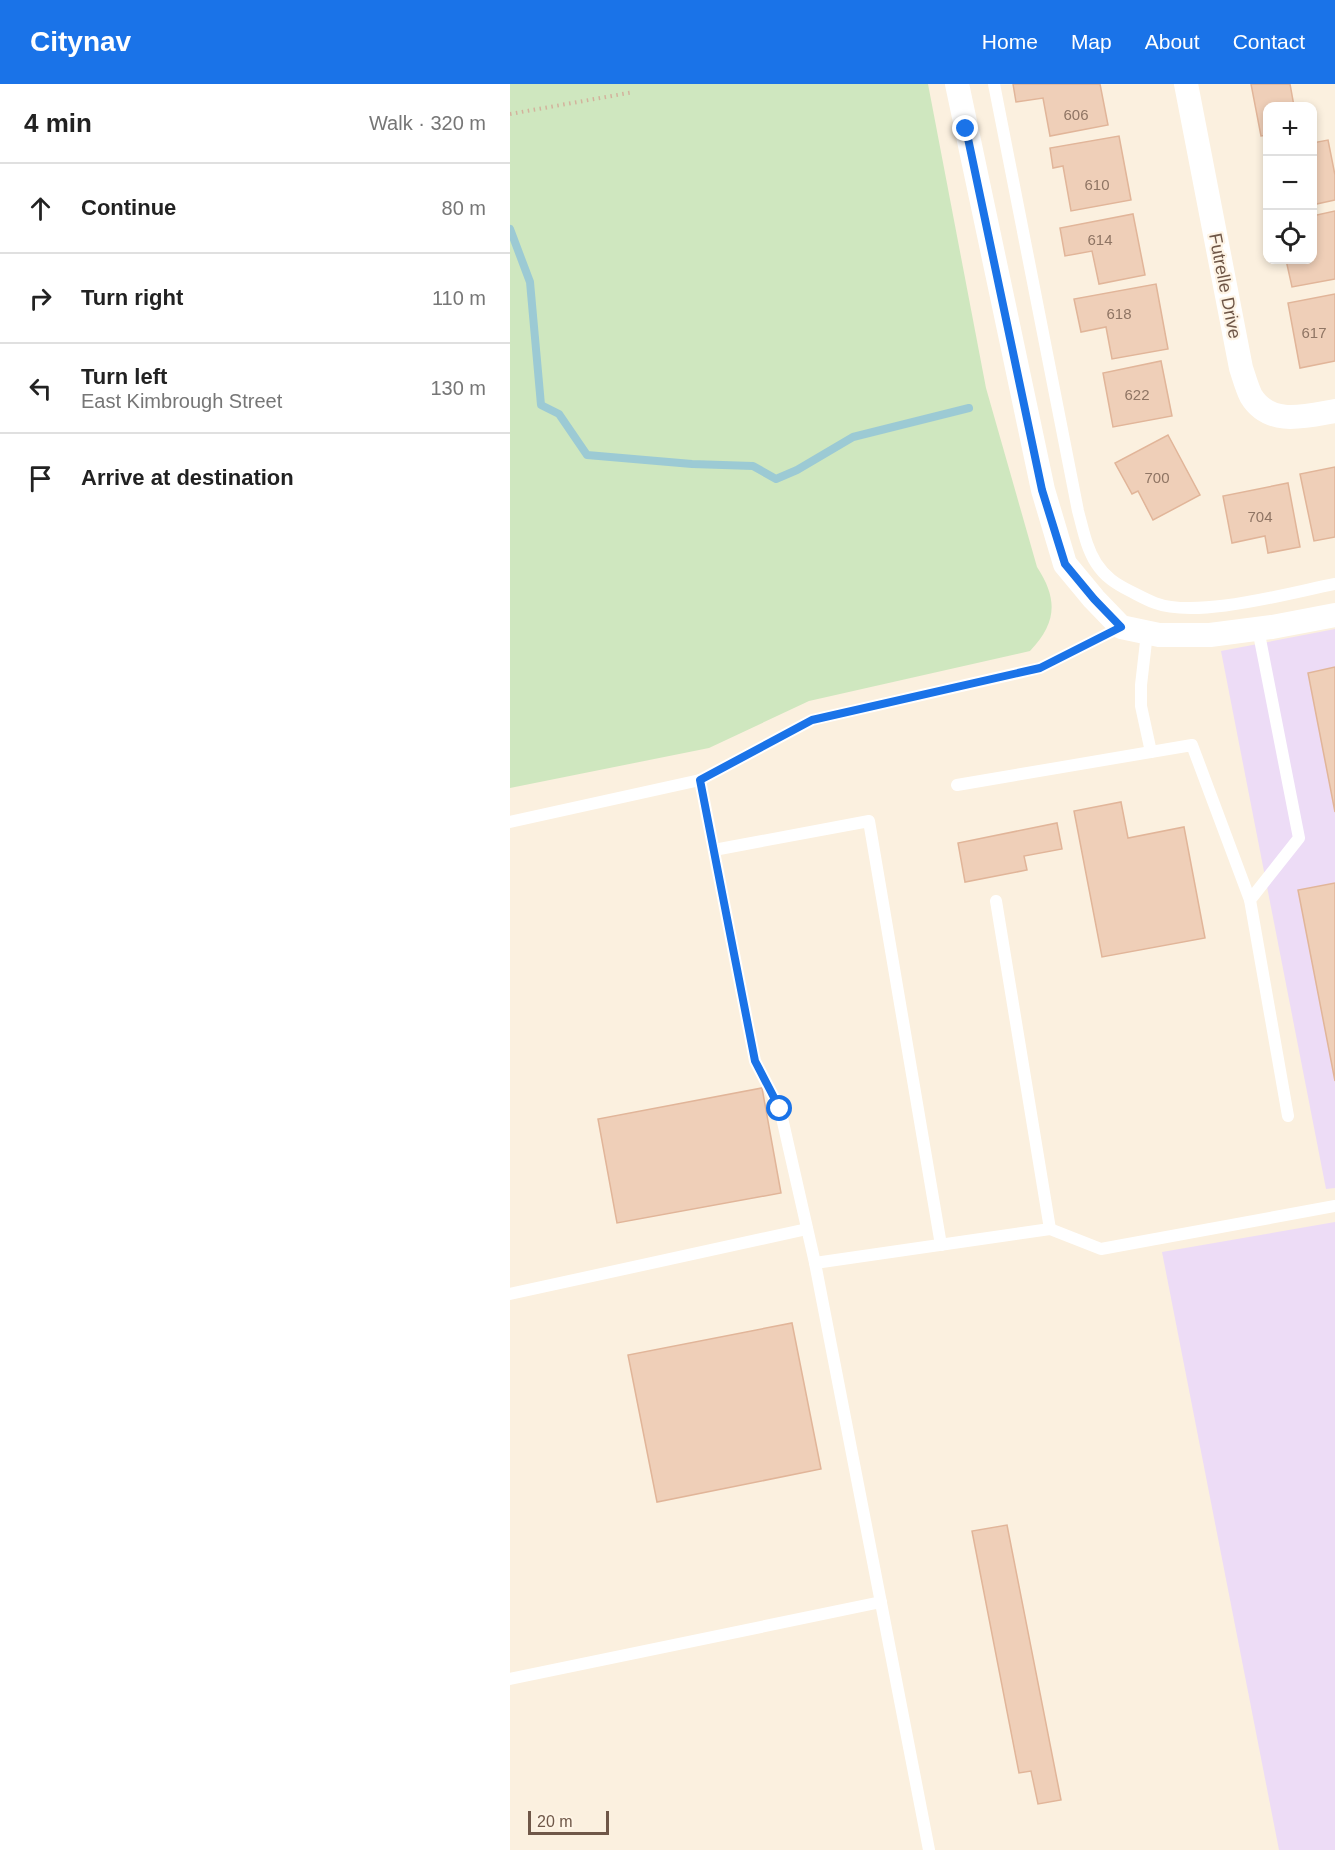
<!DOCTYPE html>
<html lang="en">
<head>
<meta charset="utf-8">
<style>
	:root { --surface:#fff; --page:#f2f2f2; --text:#222; --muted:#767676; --line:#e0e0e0; --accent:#1a73e8 }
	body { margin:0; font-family:Arial,sans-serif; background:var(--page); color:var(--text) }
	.controls { position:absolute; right:18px; top:18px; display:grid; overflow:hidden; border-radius:12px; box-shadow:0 3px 9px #0003 }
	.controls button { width:54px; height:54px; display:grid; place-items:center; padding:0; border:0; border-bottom:2px solid var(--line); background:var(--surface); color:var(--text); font:30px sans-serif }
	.scale { position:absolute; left:18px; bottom:15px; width:81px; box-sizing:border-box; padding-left:6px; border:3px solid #6f5748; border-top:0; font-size:16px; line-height:21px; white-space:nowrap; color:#6f5748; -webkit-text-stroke:4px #fef4e5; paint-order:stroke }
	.stop { position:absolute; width:18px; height:18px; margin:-14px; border:4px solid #1a73e8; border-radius:50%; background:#fff }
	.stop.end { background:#1a73e8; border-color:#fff; box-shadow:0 2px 6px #0008 }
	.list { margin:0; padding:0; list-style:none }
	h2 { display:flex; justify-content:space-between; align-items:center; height:78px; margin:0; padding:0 24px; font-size:26px }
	h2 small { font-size:20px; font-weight:400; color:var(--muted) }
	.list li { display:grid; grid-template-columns:39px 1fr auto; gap:18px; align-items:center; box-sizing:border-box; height:90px; padding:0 24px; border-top:2px solid var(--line) }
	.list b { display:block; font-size:22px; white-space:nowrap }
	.list p { margin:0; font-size:20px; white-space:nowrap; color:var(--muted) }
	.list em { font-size:20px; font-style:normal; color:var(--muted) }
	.icon { flex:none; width:33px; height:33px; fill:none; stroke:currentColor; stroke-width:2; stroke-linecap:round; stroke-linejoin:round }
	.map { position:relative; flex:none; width:825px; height:1766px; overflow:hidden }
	header { display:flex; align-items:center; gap:36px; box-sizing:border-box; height:84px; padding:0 30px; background:var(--accent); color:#fff }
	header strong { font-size:28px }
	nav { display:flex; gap:33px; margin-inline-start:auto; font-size:21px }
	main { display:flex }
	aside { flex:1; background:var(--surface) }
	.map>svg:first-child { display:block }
</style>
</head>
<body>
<header>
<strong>Citynav</strong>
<nav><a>Home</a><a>Map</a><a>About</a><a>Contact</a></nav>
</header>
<main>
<aside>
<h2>4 min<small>Walk · 320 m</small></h2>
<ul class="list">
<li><svg class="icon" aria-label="ahead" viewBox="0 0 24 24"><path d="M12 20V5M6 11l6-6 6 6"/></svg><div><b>Continue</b></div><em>80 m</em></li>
<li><svg class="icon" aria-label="right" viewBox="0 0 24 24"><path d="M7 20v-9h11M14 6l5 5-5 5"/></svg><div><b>Turn right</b></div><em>110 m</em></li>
<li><svg class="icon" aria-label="left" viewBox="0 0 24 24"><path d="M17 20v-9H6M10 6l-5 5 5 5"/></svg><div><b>Turn left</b><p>East Kimbrough Street</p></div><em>130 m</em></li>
<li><svg class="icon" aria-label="arrive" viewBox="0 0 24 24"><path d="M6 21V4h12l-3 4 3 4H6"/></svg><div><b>Arrive at destination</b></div></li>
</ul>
</aside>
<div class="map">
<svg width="825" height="1766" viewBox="0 0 825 1766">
	<rect width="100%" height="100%" fill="#fbf0df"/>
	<g fill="#eddcf6">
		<path d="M825,545V1104L816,1105L711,567Z"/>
		<path d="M825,1138V1766H769L652,1168Z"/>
	</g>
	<path fill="#cfe7bf" d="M0,0H418L476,304L527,483C548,515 547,539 520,567L299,617L199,664L0,704Z"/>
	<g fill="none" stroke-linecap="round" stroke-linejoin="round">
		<path stroke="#9ccad4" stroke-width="8" d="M0,145L20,198L31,321L49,330L77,371L182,380L243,382L266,395L287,386L343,353L459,324"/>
	</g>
	<g fill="#efcfb8" stroke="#e1b599" stroke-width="1.5">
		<path d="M503,0H590L598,41L540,52L533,14L506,18Z"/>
		<path d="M741,0H780L784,22H758V51L751,52Z"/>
		<path d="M609,52L621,116L561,127L553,82L543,84L540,64Z"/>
		<path d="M818,56L825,91V116L802,121V59Z"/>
		<path d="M825,127V195L782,203L776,176H802V132Z"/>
		<path d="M623,130L635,191L589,200L582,167L555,172L550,144Z"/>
		<path d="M646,200L658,265L602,275L596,243L571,248L564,215Z"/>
		<path d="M825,210V277L790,284L778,219Z"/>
		<path d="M651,277L662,332L603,343L593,289Z"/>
		<path d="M658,351L690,411L643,436L628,407L622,410L605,379Z"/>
		<path d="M825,383V453L804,457L790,390Z"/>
		<path d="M778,399L790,463L758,469L755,452L722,459L713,412Z"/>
		<path d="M825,583V728L798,589Z"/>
		<path d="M611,718L618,754L674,743L695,854L592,873L564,727Z"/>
		<path d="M547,739L552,765L514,772L517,786L455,798L448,759Z"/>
		<path d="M825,799V997L788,806Z"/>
		<path d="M252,1004L271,1109L107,1139L88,1035Z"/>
		<path d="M282,1239L311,1385L147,1418L118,1271Z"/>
		<path d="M497,1441L551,1716L528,1720L521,1687L509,1689L462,1447Z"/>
	</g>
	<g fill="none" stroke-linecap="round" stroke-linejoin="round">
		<path stroke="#d3b29c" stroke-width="4" stroke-dasharray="1.5 4.5" stroke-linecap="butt" d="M0,30L124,8"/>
		<g stroke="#fff" stroke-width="12">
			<path d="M484,0L568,427C573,445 576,463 586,479C595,493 606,500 620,507C628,511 637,516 645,519C687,535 779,509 825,500"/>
			<path d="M748,545L789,754L740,816L778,1032"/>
			<path d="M637,549L631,601V622L641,668"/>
			<path d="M190,696L245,977L270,1025L305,1179"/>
			<path d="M447,701L682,661L740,816"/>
			<path d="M0,738L190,696L302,636L530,584L611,543"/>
			<path d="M204,766L359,737L431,1161"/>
			<path d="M540,1145L591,1165L825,1122"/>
			<path d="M0,1210L297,1145"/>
			<path d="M0,1595L371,1518"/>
			<path d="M419,1766L305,1179L540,1145L486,817"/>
		</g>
		<g stroke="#fff" stroke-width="24">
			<path d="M447,0L533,406L555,480L584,515L611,543L649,551H700L762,543L825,531"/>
			<path d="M676,0L731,284C734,293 737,304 741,312C760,343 796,332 825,327"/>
		</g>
	</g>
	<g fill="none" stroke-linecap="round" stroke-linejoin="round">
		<path stroke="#1a73e8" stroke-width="8" d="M270,1025L245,977L190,696L302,636L530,584L611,543L584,515L555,480L532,406L456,45"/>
	</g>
	<g text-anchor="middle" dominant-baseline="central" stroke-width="4.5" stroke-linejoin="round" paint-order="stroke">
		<g font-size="15" fill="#8f7564">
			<text x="566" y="30">606</text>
			<text x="587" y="100">610</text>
			<text x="590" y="155">614</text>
			<text x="609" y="229">618</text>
			<text x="804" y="248">617</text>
			<text x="627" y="310">622</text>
			<text x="647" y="393">700</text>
			<text x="750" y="432">704</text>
		</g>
		<g font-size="18" fill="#6f5748" stroke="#fef4e5">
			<text transform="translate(715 202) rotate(79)">Futrelle Drive</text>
		</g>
	</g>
</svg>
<div class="controls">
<button>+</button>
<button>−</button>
<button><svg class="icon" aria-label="locate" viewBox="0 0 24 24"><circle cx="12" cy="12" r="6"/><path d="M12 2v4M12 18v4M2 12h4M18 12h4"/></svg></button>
</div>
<div class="scale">20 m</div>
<div class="stop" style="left:270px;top:1025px"></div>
<div class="stop end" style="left:456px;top:45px"></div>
</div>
</main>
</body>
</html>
